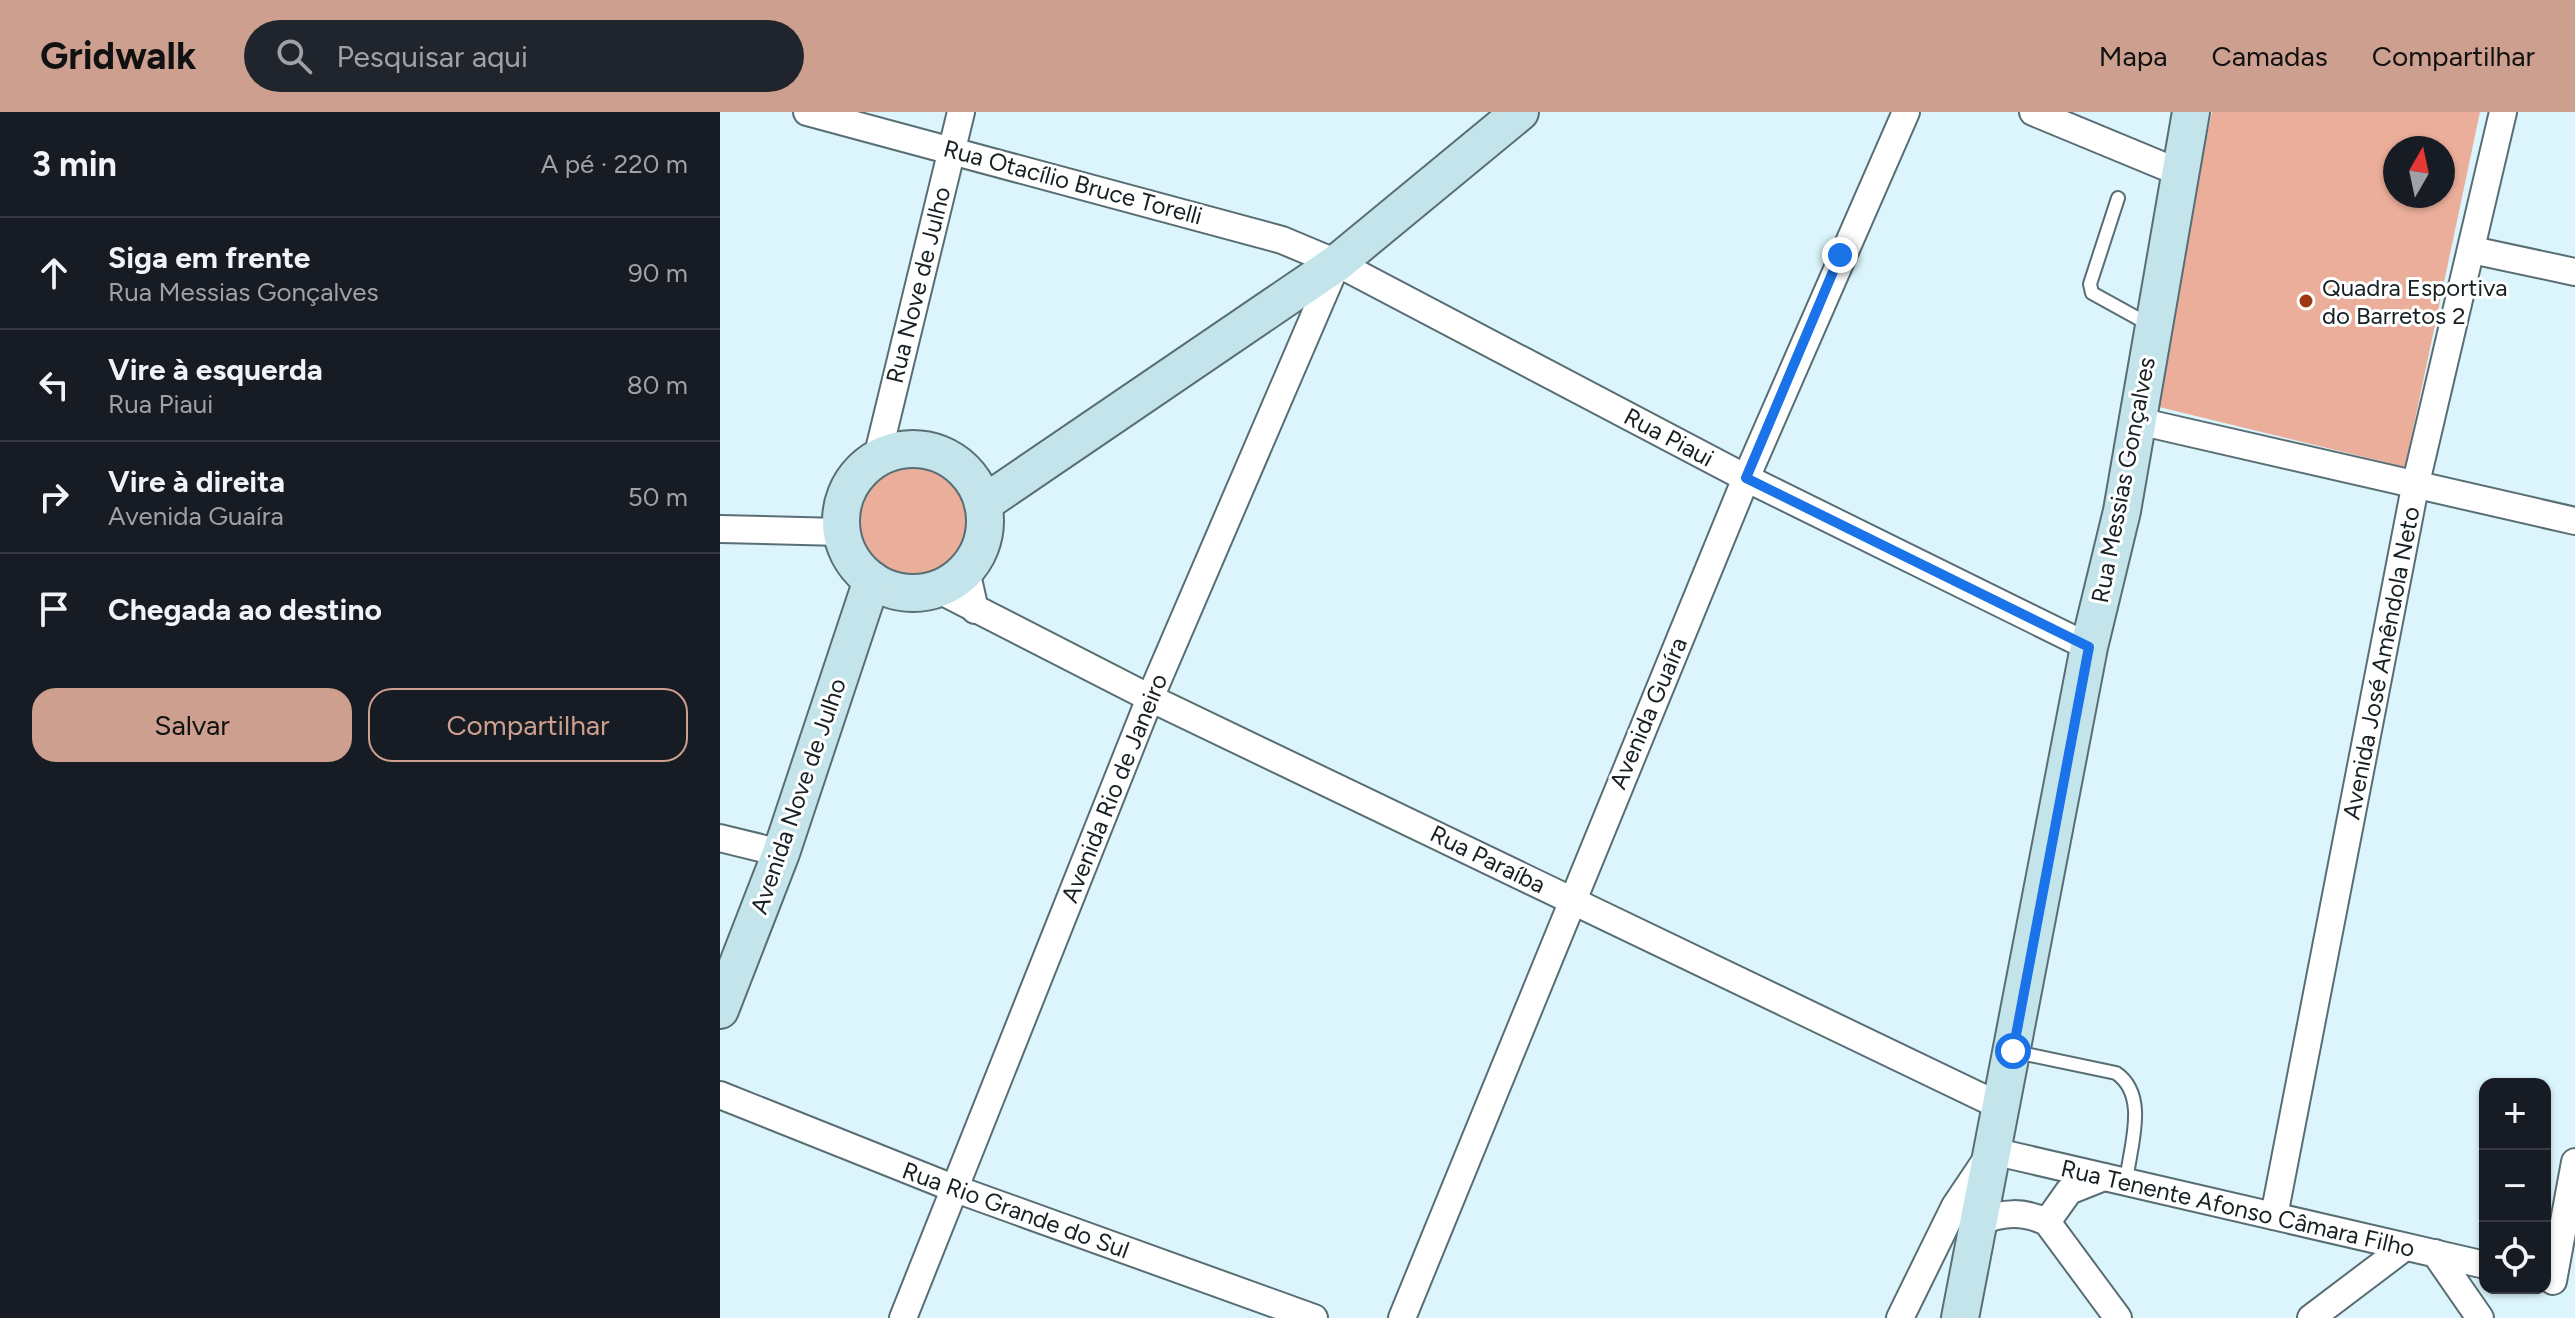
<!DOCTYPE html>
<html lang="pt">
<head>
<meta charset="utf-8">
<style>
	:root { --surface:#171b24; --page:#20242c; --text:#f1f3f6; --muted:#9ea1a6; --line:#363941; --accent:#cc9f8f }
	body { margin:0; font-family:Figtree,sans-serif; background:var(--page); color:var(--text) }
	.controls { position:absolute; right:24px; bottom:24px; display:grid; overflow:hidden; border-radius:16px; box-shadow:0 2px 6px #0004 }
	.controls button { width:72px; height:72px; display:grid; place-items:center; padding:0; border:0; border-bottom:2px solid var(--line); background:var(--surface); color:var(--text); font:40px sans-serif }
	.compass { position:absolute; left:1663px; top:24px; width:72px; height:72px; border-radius:50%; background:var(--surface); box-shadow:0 2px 6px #0004; rotate:9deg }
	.stop { position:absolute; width:24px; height:24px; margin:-18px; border:6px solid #1a73e8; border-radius:50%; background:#fff }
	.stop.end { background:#1a73e8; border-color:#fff; box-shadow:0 2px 8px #0008 }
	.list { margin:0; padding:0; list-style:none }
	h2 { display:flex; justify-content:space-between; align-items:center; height:104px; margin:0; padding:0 32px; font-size:34px }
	h2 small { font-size:26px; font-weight:400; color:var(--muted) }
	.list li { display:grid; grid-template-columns:52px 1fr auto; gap:24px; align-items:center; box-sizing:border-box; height:112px; padding:0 32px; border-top:2px solid var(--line) }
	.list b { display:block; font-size:30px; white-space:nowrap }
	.list p { margin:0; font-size:26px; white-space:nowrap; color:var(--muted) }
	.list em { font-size:26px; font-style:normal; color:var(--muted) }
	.actions { display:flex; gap:16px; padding:24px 32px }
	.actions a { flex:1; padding:18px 0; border:2px solid var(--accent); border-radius:24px; text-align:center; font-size:28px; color:var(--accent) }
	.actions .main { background:var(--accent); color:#111 }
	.icon { flex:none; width:44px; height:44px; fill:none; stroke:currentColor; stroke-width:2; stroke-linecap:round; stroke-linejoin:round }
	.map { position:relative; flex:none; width:1855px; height:1206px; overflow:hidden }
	header { display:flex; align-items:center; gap:48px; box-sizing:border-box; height:112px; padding:0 40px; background:var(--accent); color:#111 }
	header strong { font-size:38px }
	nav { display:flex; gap:44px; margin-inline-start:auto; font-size:28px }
	.search { width:560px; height:72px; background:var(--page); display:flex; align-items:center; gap:20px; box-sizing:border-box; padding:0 28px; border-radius:44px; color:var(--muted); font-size:30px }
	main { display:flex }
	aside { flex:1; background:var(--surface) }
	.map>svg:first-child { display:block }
</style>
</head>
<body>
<header>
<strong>Gridwalk</strong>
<div class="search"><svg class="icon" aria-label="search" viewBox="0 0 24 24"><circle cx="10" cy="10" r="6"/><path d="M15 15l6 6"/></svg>Pesquisar aqui</div>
<nav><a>Mapa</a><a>Camadas</a><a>Compartilhar</a></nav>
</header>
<main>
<aside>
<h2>3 min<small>A pé · 220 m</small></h2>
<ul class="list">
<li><svg class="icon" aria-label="ahead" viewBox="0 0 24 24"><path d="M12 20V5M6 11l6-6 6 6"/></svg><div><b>Siga em frente</b><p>Rua Messias Gonçalves</p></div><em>90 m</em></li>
<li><svg class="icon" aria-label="left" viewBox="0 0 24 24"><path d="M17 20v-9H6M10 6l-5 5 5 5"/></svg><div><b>Vire à esquerda</b><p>Rua Piaui</p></div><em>80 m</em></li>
<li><svg class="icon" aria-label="right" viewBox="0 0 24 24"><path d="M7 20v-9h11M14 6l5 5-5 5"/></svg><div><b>Vire à direita</b><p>Avenida Guaíra</p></div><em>50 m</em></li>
<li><svg class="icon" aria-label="arrive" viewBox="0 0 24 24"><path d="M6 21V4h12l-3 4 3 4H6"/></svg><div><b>Chegada ao destino</b></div></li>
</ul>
<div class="actions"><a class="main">Salvar</a><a>Compartilhar</a></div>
</aside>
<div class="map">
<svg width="1855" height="1206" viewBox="0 0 1855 1206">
	<rect width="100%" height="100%" fill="#dcf5fc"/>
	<g fill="#ebae9a" fill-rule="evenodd">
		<path d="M1492,0H1760L1685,355L1431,293ZM1675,36H1723V84H1675Z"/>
		<circle cx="191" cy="409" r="58"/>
	</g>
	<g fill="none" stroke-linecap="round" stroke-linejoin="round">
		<g stroke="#586e74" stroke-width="16">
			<g id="lane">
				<path d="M1398,86L1370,172L1372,181L1430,213"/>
				<path d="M1296,940L1396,961C1430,984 1409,1037 1406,1071"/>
			</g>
		</g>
		<g stroke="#586e74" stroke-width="30">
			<g id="street">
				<path d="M87,0L562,128L617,151L1026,366L1369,535"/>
				<path d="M1313,0L1458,60"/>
				<path d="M1752,138L1855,160"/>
				<path d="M1418,309L1855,409"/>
				<path d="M157,346L241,0"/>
				<path d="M0,417L121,420"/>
				<path d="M246,458L255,498"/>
				<path d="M217,477L430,586L1282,995"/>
				<path d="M0,726L61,741"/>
				<path d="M0,983L233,1076L594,1206"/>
				<path d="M1554,1104L1695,375L1783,0"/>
				<path d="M1258,1110C1284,1100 1303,1099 1327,1110L1398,1206"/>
				<path d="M1327,1110L1349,1079L1384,1065"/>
				<path d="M1715,1141L1760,1206"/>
				<path d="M1833,1169L1855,1050"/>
				<path d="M183,1206L430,586L617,151"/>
				<path d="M682,1206L1026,366L1186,0"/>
				<path d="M1180,1206L1235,1094L1272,1039L1765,1153"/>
				<path d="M1591,1206L1685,1135"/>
			</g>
		</g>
		<g stroke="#586e74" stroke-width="40">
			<g id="secondary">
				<circle cx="193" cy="409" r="72"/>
				<path d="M263,392L617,151L800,0"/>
				<path d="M0,898L61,741L152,468"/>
				<path d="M1240,1206L1369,535L1402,399L1471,0"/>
			</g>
		</g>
		<use href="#lane" stroke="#fff" stroke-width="12"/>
		<use href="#street" stroke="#fff" stroke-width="26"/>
		<use href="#secondary" stroke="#c4e4eb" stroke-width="36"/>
	</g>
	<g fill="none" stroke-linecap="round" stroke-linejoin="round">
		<path stroke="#1a73e8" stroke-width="10" d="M1120,143L1026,366L1369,535L1293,939"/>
	</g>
	<circle fill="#9e3812" stroke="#fff" stroke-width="3" cx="1586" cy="189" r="8"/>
	<g text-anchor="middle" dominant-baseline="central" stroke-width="6" stroke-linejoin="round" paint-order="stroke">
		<g font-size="24" fill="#172023" stroke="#fff">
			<text transform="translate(353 70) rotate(15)">Rua Otacílio Bruce Torelli</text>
			<text transform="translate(198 173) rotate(-76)">Rua Nove de Julho</text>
			<text transform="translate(949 325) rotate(28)">Rua Piaui</text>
			<text transform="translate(1403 368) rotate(-79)">Rua Messias Gonçalves</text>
			<text transform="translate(1661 551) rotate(-79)">Avenida José Amêndola Neto</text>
			<text transform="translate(928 601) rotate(-67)">Avenida Guaíra</text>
			<text transform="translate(394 676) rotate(-68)">Avenida Rio de Janeiro</text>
			<text transform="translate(78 684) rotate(-71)">Avenida Nove de Julho</text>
			<text transform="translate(768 747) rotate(26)">Rua Paraíba</text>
			<text transform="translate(1518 1096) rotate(13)">Rua Tenente Afonso Câmara Filho</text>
			<text transform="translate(296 1098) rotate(20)">Rua Rio Grande do Sul</text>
		</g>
		<g font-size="24" fill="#172023" stroke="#fff" text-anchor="start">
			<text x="1602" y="175">Quadra Esportiva<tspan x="1602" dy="28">do Barretos 2</tspan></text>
		</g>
	</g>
</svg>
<div class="controls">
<button>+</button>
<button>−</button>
<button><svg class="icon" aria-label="locate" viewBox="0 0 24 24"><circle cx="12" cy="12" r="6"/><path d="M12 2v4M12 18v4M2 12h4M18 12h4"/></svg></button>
</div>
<svg class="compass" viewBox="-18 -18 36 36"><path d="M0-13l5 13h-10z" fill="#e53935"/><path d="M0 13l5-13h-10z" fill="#9ea1a6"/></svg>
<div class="stop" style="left:1293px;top:939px"></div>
<div class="stop end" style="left:1120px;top:143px"></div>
</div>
</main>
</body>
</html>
